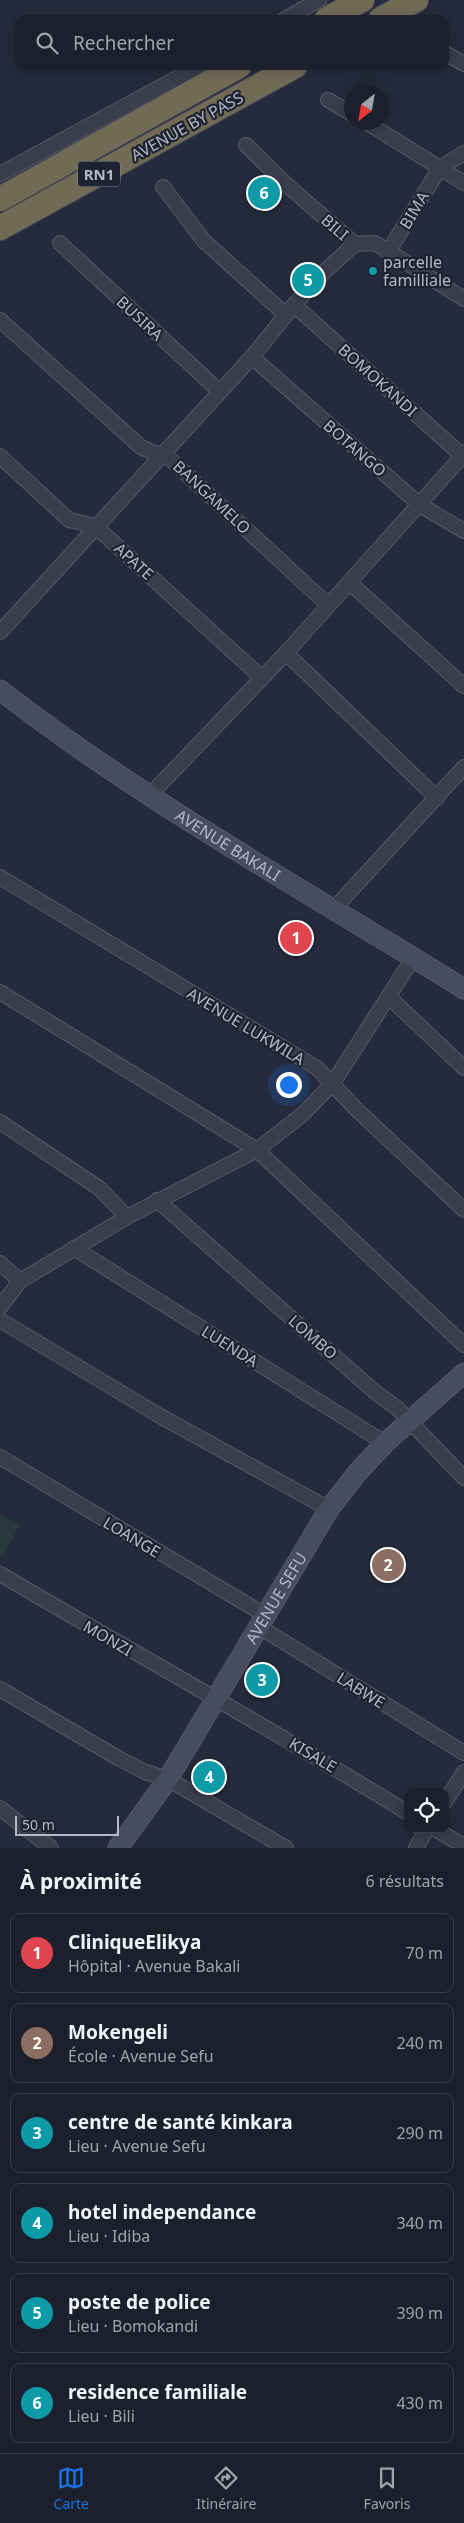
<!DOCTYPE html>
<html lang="fr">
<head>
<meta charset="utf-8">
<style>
	:root { --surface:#1c202d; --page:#252835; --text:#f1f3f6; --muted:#a0a3aa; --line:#3a3e49; --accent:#1a73e8 }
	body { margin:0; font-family:"Noto Sans",sans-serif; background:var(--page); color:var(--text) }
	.controls { position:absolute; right:15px; bottom:15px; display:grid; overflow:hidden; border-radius:10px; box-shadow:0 2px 12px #0003 }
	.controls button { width:45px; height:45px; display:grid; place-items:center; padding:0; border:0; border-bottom:1px solid var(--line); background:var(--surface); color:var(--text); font:25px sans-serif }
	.compass { position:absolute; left:344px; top:85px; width:45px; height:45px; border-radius:50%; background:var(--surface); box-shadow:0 2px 12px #0003; rotate:211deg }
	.scale { position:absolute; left:15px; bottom:12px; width:104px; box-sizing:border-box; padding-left:5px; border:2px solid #b4b8c7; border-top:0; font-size:14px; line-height:18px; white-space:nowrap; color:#b4b8c7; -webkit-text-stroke:4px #1e2231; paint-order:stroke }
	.you { position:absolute; left:288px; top:1084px; width:18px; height:18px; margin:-12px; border:4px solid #fff; border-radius:50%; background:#1a73e8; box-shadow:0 0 0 8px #1a73e833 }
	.badge { display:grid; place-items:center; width:32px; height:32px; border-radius:50%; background:var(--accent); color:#fff; font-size:16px; font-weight:700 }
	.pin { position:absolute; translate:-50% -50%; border:2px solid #fff; box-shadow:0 1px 5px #0006 }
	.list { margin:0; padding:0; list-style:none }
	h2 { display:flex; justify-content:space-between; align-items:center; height:65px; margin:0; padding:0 20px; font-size:21px }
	h2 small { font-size:16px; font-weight:400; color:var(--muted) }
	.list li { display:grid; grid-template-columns:32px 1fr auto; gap:15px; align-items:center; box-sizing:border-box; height:80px; margin:0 10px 10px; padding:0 10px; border:1px solid var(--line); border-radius:10px }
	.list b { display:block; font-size:19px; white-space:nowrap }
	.list p { margin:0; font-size:16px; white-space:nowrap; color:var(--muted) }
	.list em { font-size:16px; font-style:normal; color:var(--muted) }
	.icon { flex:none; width:28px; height:28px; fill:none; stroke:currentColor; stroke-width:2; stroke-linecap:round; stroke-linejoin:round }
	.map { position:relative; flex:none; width:464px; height:1848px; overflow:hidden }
	.search { position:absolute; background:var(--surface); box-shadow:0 2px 12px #0003; left:15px; right:15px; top:15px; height:55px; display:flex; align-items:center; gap:12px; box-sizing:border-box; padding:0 18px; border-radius:10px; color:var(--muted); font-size:19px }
	.sheet { height:605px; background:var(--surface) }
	nav { display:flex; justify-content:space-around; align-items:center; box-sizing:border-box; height:70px; border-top:1px solid var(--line); background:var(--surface); font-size:14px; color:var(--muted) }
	nav a { display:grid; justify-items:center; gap:2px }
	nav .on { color:var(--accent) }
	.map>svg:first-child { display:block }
</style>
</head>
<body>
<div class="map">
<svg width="464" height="1848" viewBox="0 0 464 1848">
	<rect width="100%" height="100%" fill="#252b3c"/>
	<path fill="#28383e" d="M0,1515L20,1524L3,1557L0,1556Z"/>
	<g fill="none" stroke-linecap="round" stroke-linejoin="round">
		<g stroke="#575b6a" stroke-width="16">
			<g id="street">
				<path d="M285,19L319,0"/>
				<path d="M445,53L464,64"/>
				<path d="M328,100L352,114"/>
				<path d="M366,122L464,183"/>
				<path d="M246,145L288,186L355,244L375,243L464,299"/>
				<path d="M0,174L199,66"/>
				<path d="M163,187L204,241L286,315"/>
				<path d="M60,243L220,392"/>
				<path d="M388,252L440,168L464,153"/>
				<path d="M294,305L457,451L464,453"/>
				<path d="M0,320L141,447L154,453L165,454L328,605"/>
				<path d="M252,357L420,505L464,531"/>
				<path d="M0,456L69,520L95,526L262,678"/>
				<path d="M350,583L464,686"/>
				<path d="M0,632L252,357L294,305L325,271L355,244"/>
				<path d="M286,653L437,798"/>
				<path d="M150,795L286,653L464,454"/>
				<path d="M0,877L317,1068L357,1110L464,1210"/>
				<path d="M332,911L464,767"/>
				<path d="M0,992L257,1150L464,1345"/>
				<path d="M389,997L464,1068"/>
				<path d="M0,1122L99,1188L127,1217"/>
				<path d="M157,1200L375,1392L397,1408L464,1478"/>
				<path d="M74,1248L385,1443"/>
				<path d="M0,1263L20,1281"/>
				<path d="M0,1307L20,1281L127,1217L257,1150L303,1114L333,1083L413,958"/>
				<path d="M0,1320L160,1416L329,1509"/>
				<path d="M0,1457L265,1615"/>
				<path d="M0,1574C136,1654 274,1730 408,1813"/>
				<path d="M258,1626L464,1753"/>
				<path d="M0,1689L118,1758L145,1772L168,1779L286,1848"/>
				<path d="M445,1802L464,1772"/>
				<path d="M0,1808L51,1848"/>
				<path d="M435,1829L464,1846"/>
				<path d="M416,1848L427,1829"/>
			</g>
		</g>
		<g stroke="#575b6a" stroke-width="21">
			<g id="secondary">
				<path id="s1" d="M0,690C146,803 308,892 464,989"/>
				<path id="s2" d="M118,1848L168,1779L329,1509L357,1473L385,1443L464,1373"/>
			</g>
		</g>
		<g stroke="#444857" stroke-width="26">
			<g id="highway">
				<path d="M327,19L362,0"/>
				<path d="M381,19L416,0"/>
				<path d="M0,199L239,66"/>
				<path d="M0,228L295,66"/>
			</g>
		</g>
		<use href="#street" stroke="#393d4c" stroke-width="14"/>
		<use href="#secondary" stroke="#474c5f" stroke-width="19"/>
		<use href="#highway" stroke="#716b56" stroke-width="24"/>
	</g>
	<circle fill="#0f9aa8" stroke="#1e2231" stroke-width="2" cx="373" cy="271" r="5"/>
	<g text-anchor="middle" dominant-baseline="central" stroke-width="4.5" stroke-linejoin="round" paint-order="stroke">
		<rect fill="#1e2231" stroke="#878b9a" stroke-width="1" x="78" y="161.5" width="42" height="25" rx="4"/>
		<g font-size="15" font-weight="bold" fill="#b4b8c7">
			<text x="99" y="174">RN1</text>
		</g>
		<g font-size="16" fill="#b4b8c7" stroke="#1e2231">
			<text transform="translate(187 126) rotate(-29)">AVENUE BY PASS</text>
			<text transform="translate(414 210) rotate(-59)">BIMA</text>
			<text transform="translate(335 227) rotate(41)">BILI</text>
			<text transform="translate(140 318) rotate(43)">BUSIRA</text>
			<text transform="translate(378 380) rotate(42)">BOMOKANDI</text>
			<text transform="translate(355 448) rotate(41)">BOTANGO</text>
			<text transform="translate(212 497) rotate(43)">BANGAMELO</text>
			<text transform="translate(134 561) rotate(42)">APATE</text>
			<text stroke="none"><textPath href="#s1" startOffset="276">AVENUE BAKALI</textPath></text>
			<text transform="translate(246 1026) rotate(31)">AVENUE LUKWILA</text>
			<text transform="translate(313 1337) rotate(41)">LOMBO</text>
			<text transform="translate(230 1346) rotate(32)">LUENDA</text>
			<text transform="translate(132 1537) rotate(31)">LOANGE</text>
			<text stroke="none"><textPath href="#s2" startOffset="296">AVENUE SEFU</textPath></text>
			<text transform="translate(108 1638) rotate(30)">MONZI</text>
			<text transform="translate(361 1690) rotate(32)">LABWE</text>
			<text transform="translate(313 1755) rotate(31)">KISALE</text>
		</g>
		<g font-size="16" fill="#b4b8c7" stroke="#1e2231" text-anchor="start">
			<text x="383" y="262">parcelle<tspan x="383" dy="18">familliale</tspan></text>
		</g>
	</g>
</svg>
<div class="controls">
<button><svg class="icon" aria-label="locate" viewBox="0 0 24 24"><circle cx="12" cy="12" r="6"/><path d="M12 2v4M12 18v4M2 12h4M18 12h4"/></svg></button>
</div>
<svg class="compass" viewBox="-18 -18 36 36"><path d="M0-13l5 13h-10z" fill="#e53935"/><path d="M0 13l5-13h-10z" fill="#a0a3aa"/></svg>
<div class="scale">50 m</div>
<div class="you"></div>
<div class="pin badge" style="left:296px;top:938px;background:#e0444e">1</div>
<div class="pin badge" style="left:388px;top:1565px;background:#8d6e63">2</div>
<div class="pin badge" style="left:262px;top:1680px;background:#0f9aa8">3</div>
<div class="pin badge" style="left:209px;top:1777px;background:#0f9aa8">4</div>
<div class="pin badge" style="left:308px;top:280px;background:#0f9aa8">5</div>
<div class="pin badge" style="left:264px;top:193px;background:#0f9aa8">6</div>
<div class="search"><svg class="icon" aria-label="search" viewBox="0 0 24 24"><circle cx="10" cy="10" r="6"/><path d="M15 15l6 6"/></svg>Rechercher</div>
</div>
<section class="sheet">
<h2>À proximité<small>6 résultats</small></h2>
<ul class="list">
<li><span class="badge" style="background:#e0444e">1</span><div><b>CliniqueElikya</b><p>Hôpital · Avenue Bakali</p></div><em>70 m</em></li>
<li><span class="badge" style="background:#8d6e63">2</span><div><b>Mokengeli</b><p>École · Avenue Sefu</p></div><em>240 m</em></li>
<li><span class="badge" style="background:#0f9aa8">3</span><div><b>centre de santé kinkara</b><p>Lieu · Avenue Sefu</p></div><em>290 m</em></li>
<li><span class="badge" style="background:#0f9aa8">4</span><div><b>hotel independance</b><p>Lieu · Idiba</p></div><em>340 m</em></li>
<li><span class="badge" style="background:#0f9aa8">5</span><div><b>poste de police</b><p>Lieu · Bomokandi</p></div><em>390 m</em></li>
<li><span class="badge" style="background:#0f9aa8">6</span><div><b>residence familiale</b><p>Lieu · Bili</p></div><em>430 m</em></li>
</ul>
</section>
<nav>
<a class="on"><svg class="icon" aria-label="map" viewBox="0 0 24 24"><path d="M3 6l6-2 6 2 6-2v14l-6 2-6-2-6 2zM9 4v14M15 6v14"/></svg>Carte</a>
<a><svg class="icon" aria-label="directions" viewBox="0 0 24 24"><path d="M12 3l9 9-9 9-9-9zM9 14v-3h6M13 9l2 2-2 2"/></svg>Itinéraire</a>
<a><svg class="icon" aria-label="saved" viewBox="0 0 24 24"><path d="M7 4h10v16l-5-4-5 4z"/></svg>Favoris</a>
</nav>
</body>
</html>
